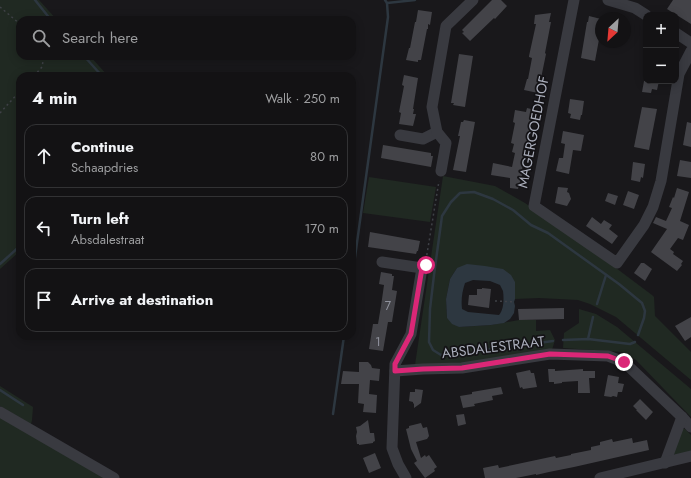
<!DOCTYPE html>
<html lang="en">
<head>
<meta charset="utf-8">
<style>
	:root { --surface:#131214; --page:#202022; --text:#f1f3f6; --muted:#9d9ea0; --line:#323234 }
	body { margin:0; font-family:Jost,sans-serif; background:var(--page); color:var(--text) }
	.controls { position:absolute; right:12px; top:12px; display:grid; overflow:hidden; border-radius:8px; box-shadow:0 2px 10px #0003 }
	.controls button { width:36px; height:36px; display:grid; place-items:center; padding:0; border:0; border-bottom:1px solid var(--line); background:var(--surface); color:var(--text); font:20px sans-serif }
	.compass { position:absolute; left:595px; top:12px; width:36px; height:36px; border-radius:50%; background:var(--surface); box-shadow:0 2px 10px #0003; rotate:206deg }
	.stop { position:absolute; width:12px; height:12px; margin:-9px; border:3px solid #db2777; border-radius:50%; background:#fff }
	.stop.end { background:#db2777; border-color:#fff; box-shadow:0 1px 4px #0008 }
	.list { margin:0; padding:0; list-style:none }
	h2 { display:flex; justify-content:space-between; align-items:center; height:52px; margin:0; padding:0 16px; font-size:17px }
	h2 small { font-size:13px; font-weight:400; color:var(--muted) }
	.list li { display:grid; grid-template-columns:26px 1fr auto; gap:12px; align-items:center; box-sizing:border-box; height:64px; margin:0 8px 8px; padding:0 8px; border:1px solid var(--line); border-radius:12px }
	.list b { display:block; font-size:15px; white-space:nowrap }
	.list p { margin:0; font-size:13px; white-space:nowrap; color:var(--muted) }
	.list em { font-size:13px; font-style:normal; color:var(--muted) }
	.icon { flex:none; width:22px; height:22px; fill:none; stroke:currentColor; stroke-width:2; stroke-linecap:round; stroke-linejoin:round }
	.map { position:relative; flex:none; width:691px; height:478px; overflow:hidden }
	.search { position:absolute; background:var(--surface); box-shadow:0 2px 10px #0003; left:16px; top:16px; width:340px; height:44px; display:flex; align-items:center; gap:10px; box-sizing:border-box; padding:0 14px; border-radius:12px; color:var(--muted); font-size:15px }
	.panel { position:absolute; background:var(--surface); box-shadow:0 2px 10px #0003; left:16px; top:72px; width:340px; height:268px; border-radius:12px }
	.map>svg:first-child { display:block }
</style>
</head>
<body>
<div class="map">
<svg width="691" height="478" viewBox="0 0 691 478">
	<rect width="100%" height="100%" fill="#19181b"/>
	<g fill="#202922">
		<path d="M0,0H39L57,20H20V56H90L108,76H20V251L0,269Z"/>
		<path d="M443,176L495,186L525,203L620,271L652,295L654,297L655,316L691,352V380L616,317L590,304L578,300L539,298L515,299V282L457,268L450,279L446,299L447,318L459,327L491,325L519,320H536V331L550,330L555,340L552,350L455,366L415,365Z"/>
		<path d="M369,177L436,187L430,222L363,213Z"/>
		<path d="M579,309L596,314L617,327L691,389V417L636,360L622,352L563,348L564,333L579,323Z"/>
		<path d="M0,386L33,407L32,420L31,424L0,406Z"/>
		<path d="M0,416L108,478H0Z"/>
		<path d="M682,429H685L691,435V453L678,456L673,454Z"/>
	</g>
	<path fill="#2d3740" fill-rule="evenodd" d="M467,264L485,266L503,269L511,275L515,282V299L514,302L515,306L514,313L510,319L504,323L491,325L459,327L452,324L447,318L446,299L450,279L457,268ZM473,280L490,281L500,285C501,287 502,289 503,291C504,298 504,310 499,315L468,312L462,309C461,300 462,292 465,283Z"/>
	<g fill="none" stroke-linecap="round" stroke-linejoin="round">
		<g stroke="#2d3740" stroke-width="2.5">
			<path d="M35,0L51,20"/>
			<path d="M385,0L387,3L415,0"/>
			<path d="M84,56L102,76"/>
			<path d="M0,264L20,246"/>
			<path d="M352,279L388,17L387,3"/>
			<path d="M597,304L606,275"/>
			<path d="M588,339L593,317"/>
			<path d="M563,340L588,339L630,344L635,342"/>
			<path d="M553,341L492,349L461,355H441L433,350L429,342L430,309L434,275L442,216L451,202L460,193L474,192L493,199L513,210L531,225L548,233L619,284L642,303L645,311L644,318L638,335"/>
			<path d="M0,390L23,405"/>
			<path d="M333,414L344,336"/>
		</g>
	</g>
	<g fill="#434348">
		<path d="M492,0H501L507,6L495,19L494,18L470,41L462,33L464,32L462,30Z"/>
		<path d="M673,0H691V24L667,9Z"/>
		<path d="M418,10L432,12L430,25L428,24V29H427L421,60H418V62L406,60L409,48H410L415,22H416Z"/>
		<path d="M551,13L549,22H551L545,53L546,54L538,93L524,90L527,79H528L532,58L529,57V56L536,24H534L535,15Z"/>
		<path d="M589,16L601,19V34H600L595,61L581,58L587,22H588Z"/>
		<path d="M459,54L473,56L465,107L453,105L454,103H451Z"/>
		<path d="M404,75L418,78L413,109H414L413,114H416L413,126L399,124L401,113L399,112L404,86L402,85Z"/>
		<path d="M644,81H659L657,90L652,89L651,93L642,92Z"/>
		<path d="M570,99L584,101L582,115H581L580,120L570,118L571,114L568,113Z"/>
		<path d="M642,107L657,109L649,150L634,147Z"/>
		<path d="M527,108L535,110L532,126H531L522,170V175L518,189L510,188V178L491,175L493,163L512,167L515,153L512,152L514,144L511,143L515,123L513,122L515,110L526,112Z"/>
		<path d="M464,120L475,122L466,172L453,170L460,136H458L460,127L461,122H463Z"/>
		<path d="M687,122L691,123V147L683,145Z"/>
		<path d="M563,131L584,135L581,151L573,150L569,174L556,171L559,158H563L565,144L561,143Z"/>
		<path d="M383,145L431,153V156H433L431,167L381,158Z"/>
		<path d="M680,160L691,162V178L677,176Z"/>
		<path d="M633,162L645,164L643,178L641,177L640,182L631,180Z"/>
		<path d="M558,187L568,188L567,192L569,193L571,199L567,206L555,203Z"/>
		<path d="M677,188L689,192L680,221L689,225L683,240L678,238L670,249L674,252L673,254L683,261L681,264L682,265L677,271L651,252L667,229L653,223L656,217L666,221L672,208L669,207L673,197L674,198Z"/>
		<path d="M628,191L639,195L634,209L623,205Z"/>
		<path d="M608,193L618,196L615,205L605,201Z"/>
		<path d="M592,217L601,224L604,220L612,225L609,229L618,236L612,244L586,226Z"/>
		<path d="M370,232L420,241L418,251H417L416,254L368,247Z"/>
		<path d="M641,263H644L652,269L645,281L634,273Z"/>
		<path d="M381,272L392,274V276H394L392,290L397,291L392,322H388L383,351L369,349L373,324H378L381,306L384,285L379,284Z"/>
		<path d="M482,288L491,289L489,308L468,305L469,295H477V289H482Z"/>
		<path d="M564,308V319L519,320L518,309Z"/>
		<path d="M691,317V337L685,341L675,326Z"/>
		<path d="M359,362H368L371,365L372,368L380,369L379,381L370,380L369,394L377,395L376,413L363,412L364,404L358,403L359,384H341L343,371L359,372Z"/>
		<path d="M548,369H555V371L583,369V371H595V378H589L590,393H578V381L562,382V383L554,384V382H549Z"/>
		<path d="M530,370L531,373H534L537,387L523,389L522,387L520,388L516,373Z"/>
		<path d="M608,375L619,377L618,383L624,384L622,392H618L617,397L613,396L611,397L604,396Z"/>
		<path d="M501,387L503,394L492,396L493,400L474,404L475,406L463,408L460,396L472,394V392Z"/>
		<path d="M415,389L423,390L421,403L414,408V404L413,403V402L409,401L410,392H415Z"/>
		<path d="M640,399L653,412L646,420L636,410H637L633,406Z"/>
		<path d="M464,414L466,424L458,426L456,415Z"/>
		<path d="M368,420L370,433H374L375,441L373,442V443L359,445V444H357L356,436L357,432L356,427L360,426Z"/>
		<path d="M421,423L423,428L427,427L429,436L427,439L416,442L421,458L425,455L426,457L429,455L437,467L434,469L435,471L425,478L414,463L417,461L411,449L406,429L409,428V426Z"/>
		<path d="M632,438L633,443L647,440L649,450L574,467L549,472L536,475V474L516,478H485L483,468L498,465L499,468L555,456L556,458L571,455V454L591,450V447L600,445V442L612,439L613,442Z"/>
		<path d="M375,453L381,468L369,473L363,458Z"/>
	</g>
	<g fill="none" stroke-linecap="round" stroke-linejoin="round">
		<g stroke="#3f4147" stroke-width="1.5" stroke-dasharray="2 3" stroke-linecap="butt">
			<path d="M0,7L20,24"/>
			<path d="M34,76L42,67L44,56"/>
			<path d="M0,113L20,91"/>
			<path d="M426,260L439,181"/>
			<path d="M495,301L515,302"/>
		</g>
		<g stroke="#393a40" stroke-width="11">
			<path d="M574,0L534,206L617,263L644,225L653,207L661,181L679,74L691,51"/>
			<path d="M608,0L635,8L646,15"/>
			<path d="M676,33L691,43"/>
			<path d="M400,135L423,139L437,132"/>
			<path d="M441,171L446,143L437,132L432,107L446,26L473,0"/>
			<path d="M382,262L422,268L411,334L395,364L392,448L398,464L406,478"/>
			<path d="M395,371L423,369L462,368L550,354L608,356L624,362L682,417L691,427"/>
			<path d="M0,412L114,478"/>
			<path d="M665,463L682,417"/>
			<path d="M600,478L691,456"/>
		</g>
	</g>
	<g fill="none" stroke-linecap="round" stroke-linejoin="round">
		<path stroke="#db2777" stroke-width="5" d="M426,265L422,268L411,334L395,364V371L423,369L462,368L550,354L608,356L624,362"/>
	</g>
	<g text-anchor="middle" dominant-baseline="central" stroke-width="3.5" stroke-linejoin="round" paint-order="stroke">
		<g font-size="12" fill="#90939e">
			<text x="388" y="306">7</text>
			<text x="378" y="342">1</text>
		</g>
		<g font-size="14" fill="#aaaebb" stroke="#141316">
			<text transform="translate(533 132) rotate(-79)">MAGERGOEDHOF</text>
			<text transform="translate(493 347) rotate(-7)">ABSDALESTRAAT</text>
		</g>
	</g>
</svg>
<div class="controls">
<button>+</button>
<button>−</button>
</div>
<svg class="compass" viewBox="-18 -18 36 36"><path d="M0-13l5 13h-10z" fill="#e53935"/><path d="M0 13l5-13h-10z" fill="#9d9ea0"/></svg>
<div class="stop" style="left:426px;top:265px"></div>
<div class="stop end" style="left:624px;top:362px"></div>
<div class="search"><svg class="icon" aria-label="search" viewBox="0 0 24 24"><circle cx="10" cy="10" r="6"/><path d="M15 15l6 6"/></svg>Search here</div>
<section class="panel">
<h2>4 min<small>Walk · 250 m</small></h2>
<ul class="list">
<li><svg class="icon" aria-label="ahead" viewBox="0 0 24 24"><path d="M12 20V5M6 11l6-6 6 6"/></svg><div><b>Continue</b><p>Schaapdries</p></div><em>80 m</em></li>
<li><svg class="icon" aria-label="left" viewBox="0 0 24 24"><path d="M17 20v-9H6M10 6l-5 5 5 5"/></svg><div><b>Turn left</b><p>Absdalestraat</p></div><em>170 m</em></li>
<li><svg class="icon" aria-label="arrive" viewBox="0 0 24 24"><path d="M6 21V4h12l-3 4 3 4H6"/></svg><div><b>Arrive at destination</b></div></li>
</ul>
</section>
</div>
</body>
</html>
